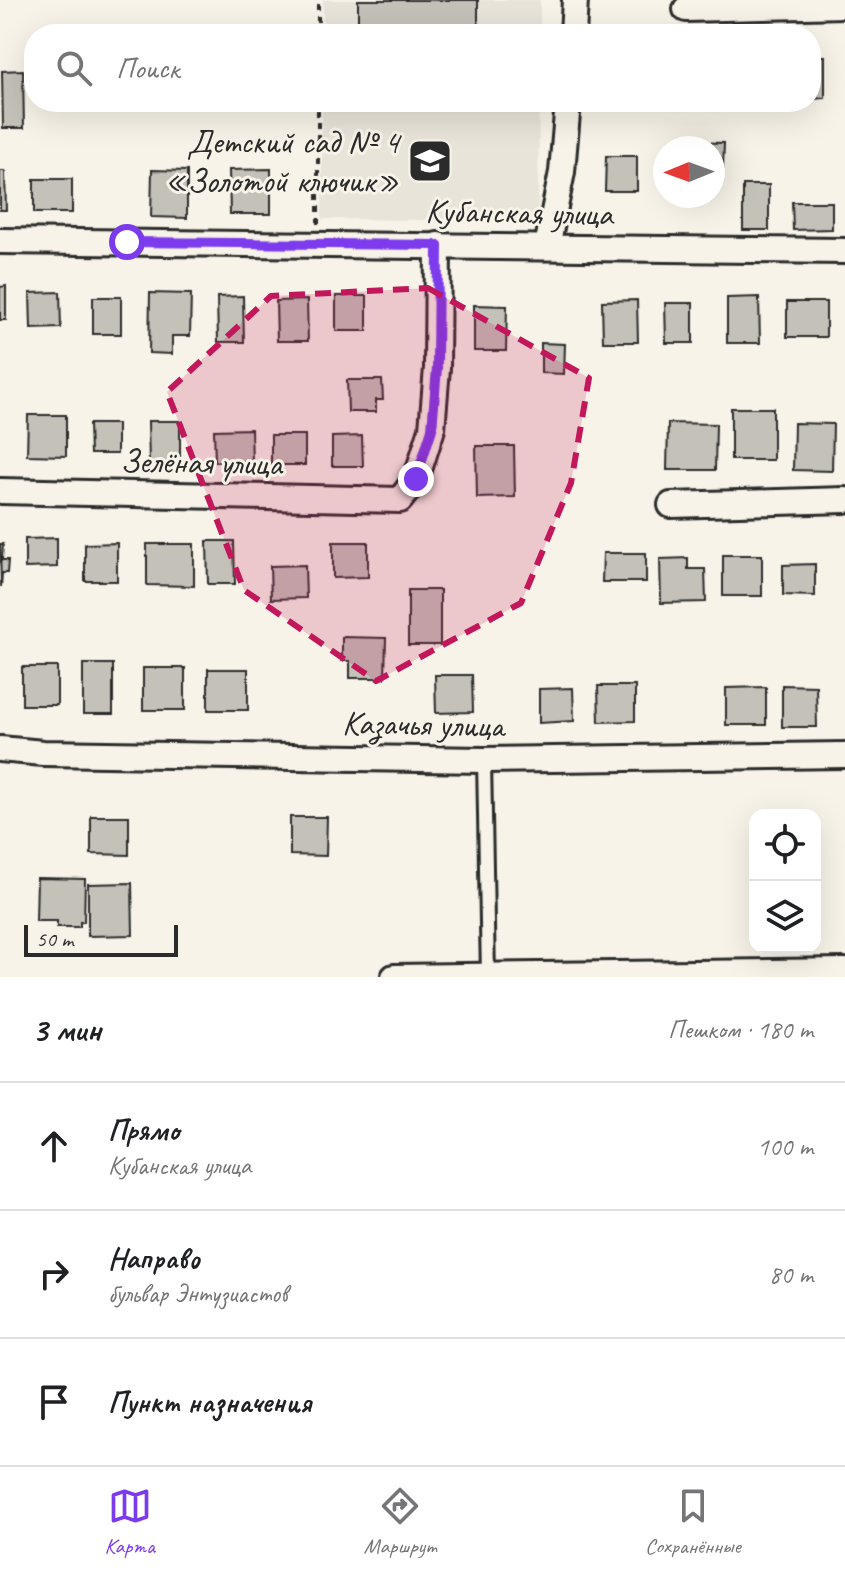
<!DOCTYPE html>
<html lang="ru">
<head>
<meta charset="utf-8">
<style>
	:root { --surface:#fff; --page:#f6f6f6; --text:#202124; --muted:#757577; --line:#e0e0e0; --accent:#7c3aed }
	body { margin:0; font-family:Caveat,sans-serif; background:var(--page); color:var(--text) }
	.controls { position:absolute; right:24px; bottom:24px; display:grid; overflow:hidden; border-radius:16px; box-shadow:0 8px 32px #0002 }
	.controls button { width:72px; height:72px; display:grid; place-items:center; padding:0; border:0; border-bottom:2px solid var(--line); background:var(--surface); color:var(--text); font:40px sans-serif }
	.compass { position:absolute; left:653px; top:136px; width:72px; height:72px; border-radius:50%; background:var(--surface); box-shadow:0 8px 32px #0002; rotate:269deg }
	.scale { position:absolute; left:24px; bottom:20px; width:154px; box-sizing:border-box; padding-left:8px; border:4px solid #2b2b2b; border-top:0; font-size:22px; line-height:28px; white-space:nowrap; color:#2b2b2b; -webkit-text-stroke:6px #f7f3e8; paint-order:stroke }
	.stop { position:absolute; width:24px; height:24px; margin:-18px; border:6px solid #7c3aed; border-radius:50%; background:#fff }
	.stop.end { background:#7c3aed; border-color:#fff; box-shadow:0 2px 8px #0008 }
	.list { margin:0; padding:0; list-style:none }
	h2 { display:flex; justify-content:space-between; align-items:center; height:104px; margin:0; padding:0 32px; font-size:34px }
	h2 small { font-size:26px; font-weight:400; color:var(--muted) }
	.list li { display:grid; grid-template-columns:52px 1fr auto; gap:24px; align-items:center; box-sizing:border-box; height:128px; padding:0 32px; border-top:2px solid var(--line) }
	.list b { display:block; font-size:30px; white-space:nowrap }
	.list p { margin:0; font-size:26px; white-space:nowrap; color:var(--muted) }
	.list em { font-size:26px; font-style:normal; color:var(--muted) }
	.icon { flex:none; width:44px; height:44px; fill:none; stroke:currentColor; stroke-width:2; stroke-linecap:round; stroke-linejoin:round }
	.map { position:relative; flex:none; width:845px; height:977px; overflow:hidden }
	.search { position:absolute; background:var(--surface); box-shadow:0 8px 32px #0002; left:24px; right:24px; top:24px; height:88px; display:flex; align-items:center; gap:20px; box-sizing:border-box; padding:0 28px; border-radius:32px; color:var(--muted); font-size:30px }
	.sheet { height:488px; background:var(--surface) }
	nav { display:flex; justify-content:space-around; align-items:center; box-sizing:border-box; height:112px; border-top:2px solid var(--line); background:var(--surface); font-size:22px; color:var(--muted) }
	nav a { display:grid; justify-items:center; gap:4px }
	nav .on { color:var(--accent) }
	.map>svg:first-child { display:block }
</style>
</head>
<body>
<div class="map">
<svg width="845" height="977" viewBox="0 0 845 977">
	<rect width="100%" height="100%" fill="#f7f3e8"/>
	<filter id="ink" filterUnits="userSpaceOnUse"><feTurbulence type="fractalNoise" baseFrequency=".0125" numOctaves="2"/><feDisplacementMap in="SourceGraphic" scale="16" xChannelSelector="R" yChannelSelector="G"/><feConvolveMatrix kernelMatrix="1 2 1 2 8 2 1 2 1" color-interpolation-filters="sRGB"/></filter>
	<g filter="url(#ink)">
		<g fill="#e8e4da">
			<rect x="323" y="0" width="217" height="34"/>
			<path d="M322,102H539L538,221L322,219Z"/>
		</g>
		<g fill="#c4c1b9" stroke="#2b2b2b" stroke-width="2">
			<path d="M358,0H478V30H513V34H358Z"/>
			<path d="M811,56H825V98L811,99Z"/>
			<path d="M23,70L24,128H3L2,71Z"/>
			<path d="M688,142L724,143L723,168H713V148H688Z"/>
			<path d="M606,156H637V191H605Z"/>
			<path d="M271,169V214H230L229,170Z"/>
			<path d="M152,170L187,171V218L151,217Z"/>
			<path d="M0,171H5L6,210H0Z"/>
			<rect x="34" y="179" width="38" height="34"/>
			<rect x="743" y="185" width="26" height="45"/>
			<path d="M792,202H832V229L793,230Z"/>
			<path d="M6,286V320H0V287Z"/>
			<path d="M60,292L61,328L31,329L30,293Z"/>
			<path d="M150,293L191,294L190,336H172V354L149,353Z"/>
			<path d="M243,296L244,342H218L217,297Z"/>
			<rect x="336" y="296" width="31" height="35"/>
			<rect x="93" y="297" width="28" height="37"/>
			<path d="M759,297L760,343H727V298Z"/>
			<path d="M307,300L308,341H277L276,301Z"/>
			<path d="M637,300L638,342H603L602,301Z"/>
			<rect x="787" y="302" width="39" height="35"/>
			<path d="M665,303H693V343H666Z"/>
			<path d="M474,305L507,306L506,351H474Z"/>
			<path d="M541,343L565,344L564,374L541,373Z"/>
			<path d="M347,380H382L383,400H376V412H348Z"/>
			<rect x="731" y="408" width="42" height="52"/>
			<path d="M28,415H66V456L27,455Z"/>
			<path d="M148,421H180V464H149Z"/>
			<path d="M668,423L716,424L715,470H667Z"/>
			<path d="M794,423L833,424L832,471L793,470Z"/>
			<path d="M89,424H117V454H90Z"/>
			<path d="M251,429L252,461L215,462L214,430Z"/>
			<rect x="271" y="435" width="34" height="30"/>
			<path d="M362,436L363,466H332V437Z"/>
			<path d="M476,446H514L515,497L477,498Z"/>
			<path d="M57,538V567L25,568V539Z"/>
			<path d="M207,541H234L235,584H208Z"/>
			<path d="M333,542H368V577L333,578Z"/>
			<path d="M117,543V581H85V544Z"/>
			<path d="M0,544H3L2,560H8L7,573H2L1,587Z"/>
			<path d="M147,544H194V586L147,585Z"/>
			<path d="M603,553H646V582H602Z"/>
			<rect x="723" y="555" width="39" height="41"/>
			<path d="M688,558V569H705L706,602L661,603L660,559Z"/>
			<path d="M815,564V596L783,595V565Z"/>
			<path d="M305,565L306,598L271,599L270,566Z"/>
			<rect x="408" y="590" width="32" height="55"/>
			<path d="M342,637L386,638L385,678H350V661H342Z"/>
			<rect x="83" y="664" width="30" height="50"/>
			<rect x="22" y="667" width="35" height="38"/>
			<rect x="143" y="668" width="42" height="42"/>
			<rect x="208" y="669" width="40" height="41"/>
			<path d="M435,675H472L473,712L436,713Z"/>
			<path d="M782,685L816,686L817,727H782Z"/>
			<path d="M598,686H635V721L599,722Z"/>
			<path d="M766,687V725H726V688Z"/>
			<path d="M573,688L574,721L539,723V689Z"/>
			<path d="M91,816H129V855L91,854Z"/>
			<path d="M290,817H327L326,856L290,855Z"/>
			<path d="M37,878L85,879L84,922H80V927H57V921H36Z"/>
			<path d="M132,883L133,935L88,936V884Z"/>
		</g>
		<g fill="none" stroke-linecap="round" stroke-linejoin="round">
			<g stroke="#2b2b2b" stroke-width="18">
				<path id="lane" d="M484,760L488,977"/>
			</g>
			<g stroke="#2b2b2b" stroke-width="30">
				<g id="street">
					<path d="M686,9L845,5"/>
					<path d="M573,34L575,0"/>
					<path d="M0,241L845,251"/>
					<path d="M547,247L562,172L568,102"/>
					<path d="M0,491L400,500L416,479L432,429L437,368L438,245"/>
					<path d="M671,505L845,500"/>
					<path d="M0,749L43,753L484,760L845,755"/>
					<path d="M394,977L845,971"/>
				</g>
			</g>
			<g stroke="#2b2b2b" stroke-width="4" stroke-dasharray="6 6" stroke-linecap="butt">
				<path d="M318,34V0"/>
				<path d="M318,224V102"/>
			</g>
			<use href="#lane" stroke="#f7f3e8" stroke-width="12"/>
			<use href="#street" stroke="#f7f3e8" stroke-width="24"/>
		</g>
	</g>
	<g fill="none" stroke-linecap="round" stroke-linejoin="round" filter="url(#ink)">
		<path stroke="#7c3aed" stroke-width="10" d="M127,242L438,245L437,368L432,429L416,479"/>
	</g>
	<path fill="#c2185b" fill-opacity="0.2" stroke="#c2185b" stroke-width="6" stroke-dasharray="16 10" stroke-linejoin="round" d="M428,288L589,378L571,483L521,603L376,681L244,590L167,392L271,296Z"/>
	<defs>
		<g id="school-square" transform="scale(2.3)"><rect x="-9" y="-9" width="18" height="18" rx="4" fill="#2b2b2b" stroke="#f7f3e8"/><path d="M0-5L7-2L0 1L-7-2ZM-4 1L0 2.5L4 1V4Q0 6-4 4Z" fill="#fff"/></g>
	</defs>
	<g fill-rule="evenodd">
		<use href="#school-square" x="430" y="161"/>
	</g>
	<g text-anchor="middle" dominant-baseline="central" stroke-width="6" stroke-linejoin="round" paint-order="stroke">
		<g font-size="34" fill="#2b2b2b" stroke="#f7f3e8" text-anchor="end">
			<text x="399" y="141">Детский сад № 4<tspan x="399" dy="39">«Золотой ключик»</tspan></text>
		</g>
		<g font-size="34" fill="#2b2b2b" stroke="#f7f3e8">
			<text transform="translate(519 212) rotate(1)">Кубанская улица</text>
			<text transform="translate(201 462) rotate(1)">Зелёная улица</text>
			<text transform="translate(423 724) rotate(1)">Казачья улица</text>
		</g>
	</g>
</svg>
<div class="controls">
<button><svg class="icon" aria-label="locate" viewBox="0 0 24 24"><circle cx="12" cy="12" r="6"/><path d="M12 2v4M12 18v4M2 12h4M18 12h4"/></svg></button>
<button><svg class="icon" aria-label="layers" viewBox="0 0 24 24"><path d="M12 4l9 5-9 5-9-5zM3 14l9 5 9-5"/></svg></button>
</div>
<svg class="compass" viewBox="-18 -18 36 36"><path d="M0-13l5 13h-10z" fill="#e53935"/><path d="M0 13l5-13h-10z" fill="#757577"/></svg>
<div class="scale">50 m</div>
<div class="stop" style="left:127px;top:242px"></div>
<div class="stop end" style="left:416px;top:479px"></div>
<div class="search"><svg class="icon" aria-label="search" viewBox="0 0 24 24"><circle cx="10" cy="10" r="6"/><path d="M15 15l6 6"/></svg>Поиск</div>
</div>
<section class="sheet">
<h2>3 мин<small>Пешком · 180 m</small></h2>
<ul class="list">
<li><svg class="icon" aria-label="ahead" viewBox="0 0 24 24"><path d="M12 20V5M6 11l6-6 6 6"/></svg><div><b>Прямо</b><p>Кубанская улица</p></div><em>100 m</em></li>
<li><svg class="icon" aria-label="right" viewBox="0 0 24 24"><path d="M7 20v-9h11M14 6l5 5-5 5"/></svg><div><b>Направо</b><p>бульвар Энтузиастов</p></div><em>80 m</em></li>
<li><svg class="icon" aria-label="arrive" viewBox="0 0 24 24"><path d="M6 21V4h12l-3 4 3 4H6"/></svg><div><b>Пункт назначения</b></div></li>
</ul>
</section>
<nav>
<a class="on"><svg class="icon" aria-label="map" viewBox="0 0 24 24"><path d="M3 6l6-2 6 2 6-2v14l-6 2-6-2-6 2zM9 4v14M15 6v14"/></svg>Карта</a>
<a><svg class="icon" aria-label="directions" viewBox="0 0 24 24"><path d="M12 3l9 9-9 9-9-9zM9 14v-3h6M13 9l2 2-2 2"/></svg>Маршрут</a>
<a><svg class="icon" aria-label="saved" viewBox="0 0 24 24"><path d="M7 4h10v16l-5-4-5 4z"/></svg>Сохранённые</a>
</nav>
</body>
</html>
